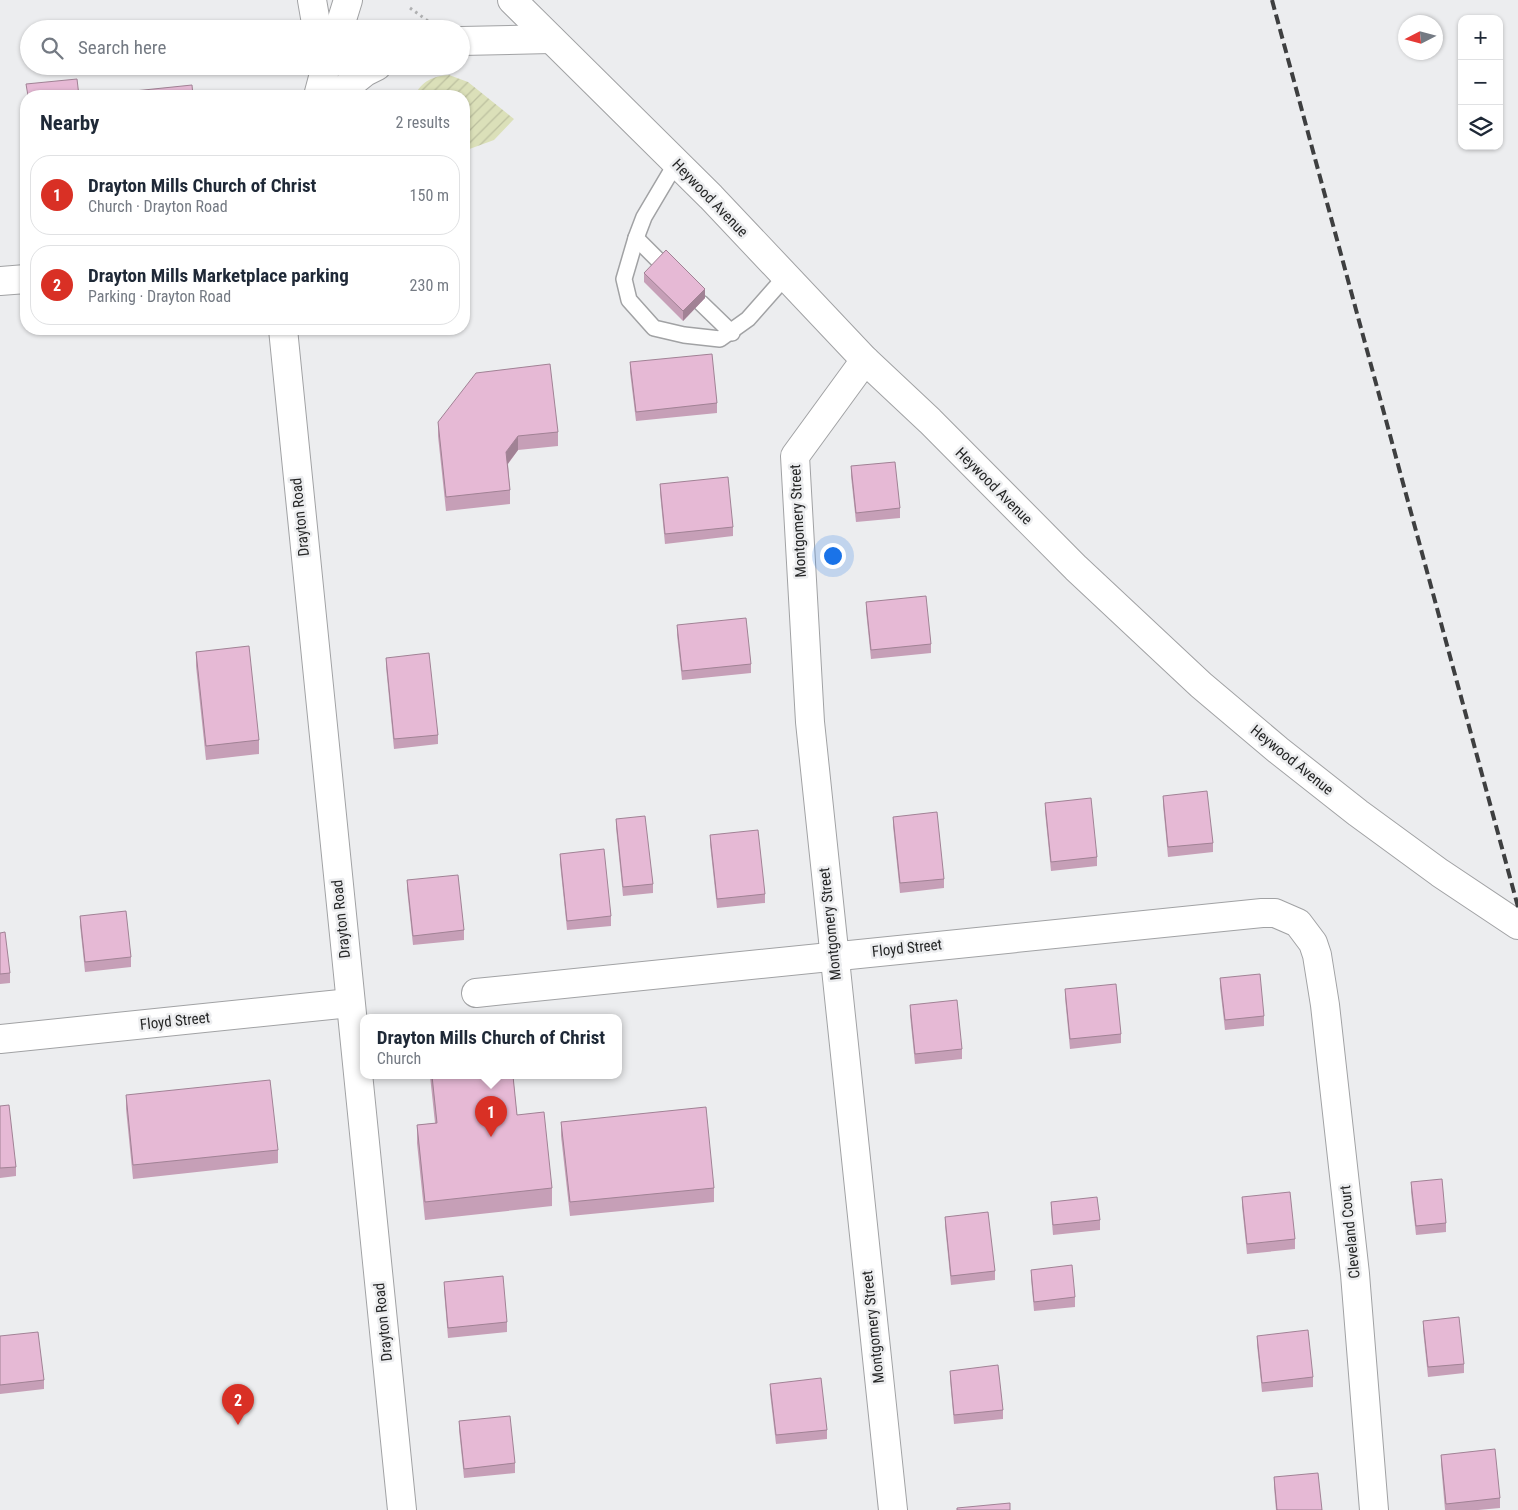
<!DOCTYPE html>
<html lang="en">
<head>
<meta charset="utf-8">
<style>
	:root { --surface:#fff; --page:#f6f6f7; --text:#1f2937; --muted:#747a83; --line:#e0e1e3; --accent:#d93025 }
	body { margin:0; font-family:"Roboto Condensed",sans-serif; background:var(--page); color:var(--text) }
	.controls { position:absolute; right:15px; top:15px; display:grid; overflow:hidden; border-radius:10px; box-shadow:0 1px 4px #0004 }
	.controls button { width:45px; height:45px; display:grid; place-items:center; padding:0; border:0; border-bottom:1px solid var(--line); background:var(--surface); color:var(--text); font:25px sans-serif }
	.compass { position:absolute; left:1398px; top:15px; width:45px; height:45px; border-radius:50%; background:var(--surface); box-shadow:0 1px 4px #0004; rotate:264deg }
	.you { position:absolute; left:832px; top:555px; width:18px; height:18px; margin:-12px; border:4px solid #fff; border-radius:50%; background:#1a73e8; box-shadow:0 0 0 8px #1a73e833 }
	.badge { display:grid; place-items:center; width:32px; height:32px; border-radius:50%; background:var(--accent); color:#fff; font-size:16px; font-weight:700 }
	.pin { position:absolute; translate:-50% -41px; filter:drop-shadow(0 1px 2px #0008) }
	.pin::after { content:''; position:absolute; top:26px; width:18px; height:15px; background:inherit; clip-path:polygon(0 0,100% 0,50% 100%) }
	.popup { position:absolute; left:360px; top:1014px; width:262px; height:65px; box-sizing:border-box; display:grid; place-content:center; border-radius:10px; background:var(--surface); filter:drop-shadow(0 1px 4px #0005); font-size:16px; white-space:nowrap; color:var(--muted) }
	.popup b { font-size:19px; color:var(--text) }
	.popup::after { content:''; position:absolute; left:50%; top:100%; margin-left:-10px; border:10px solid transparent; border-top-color:var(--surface) }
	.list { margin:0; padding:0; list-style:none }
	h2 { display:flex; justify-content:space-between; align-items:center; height:65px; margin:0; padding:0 20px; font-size:21px }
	h2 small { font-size:16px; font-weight:400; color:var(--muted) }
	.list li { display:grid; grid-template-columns:32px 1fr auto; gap:15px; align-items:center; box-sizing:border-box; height:80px; margin:0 10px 10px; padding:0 10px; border:1px solid var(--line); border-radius:20px }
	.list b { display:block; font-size:19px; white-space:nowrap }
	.list p { margin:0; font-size:16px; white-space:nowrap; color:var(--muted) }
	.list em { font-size:16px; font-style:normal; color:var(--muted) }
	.icon { flex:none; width:28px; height:28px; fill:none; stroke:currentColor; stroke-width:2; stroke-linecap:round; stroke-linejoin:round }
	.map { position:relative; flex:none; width:1518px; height:1510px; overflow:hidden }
	.search { position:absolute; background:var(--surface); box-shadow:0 1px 4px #0004; left:20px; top:20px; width:450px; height:55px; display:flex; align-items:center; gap:12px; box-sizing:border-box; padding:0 18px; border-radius:28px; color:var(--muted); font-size:19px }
	.panel { position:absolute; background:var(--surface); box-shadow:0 1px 4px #0004; left:20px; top:90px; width:450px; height:245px; border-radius:20px }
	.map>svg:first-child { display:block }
</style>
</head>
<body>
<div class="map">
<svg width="1518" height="1510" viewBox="0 0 1518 1510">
	<defs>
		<pattern id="garden-furrows" width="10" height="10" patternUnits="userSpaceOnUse" patternTransform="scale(1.25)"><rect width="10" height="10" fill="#dbe0b9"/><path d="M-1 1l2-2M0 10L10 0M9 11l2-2" fill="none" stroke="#bcc09f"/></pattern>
	</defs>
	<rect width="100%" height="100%" fill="#ecedef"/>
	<path fill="url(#garden-furrows)" d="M449,75L468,82L514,119L494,140L464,151V96H415C421,81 434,76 449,75Z"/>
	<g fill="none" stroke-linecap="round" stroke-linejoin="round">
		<g stroke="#a1a2a4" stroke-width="18">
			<g id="service">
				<path d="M676,163L644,217L636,238L624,279L629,300L654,328L684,335L720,339L748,319L786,276"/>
				<path d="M636,238L662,264"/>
				<path d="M701,303L732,333"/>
			</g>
		</g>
		<g stroke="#a1a2a4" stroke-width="30">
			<g id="minor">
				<path d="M0,281L26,279"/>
				<path d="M865,360L795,456L810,722L893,1510"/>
				<path d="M476,993L1262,913H1275L1298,923L1313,943L1317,955L1325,1005L1355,1274L1374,1510"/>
				<path d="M0,1039L350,1003"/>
			</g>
		</g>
		<g stroke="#a1a2a4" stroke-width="30">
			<path id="tertiary" d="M512,0L711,197L865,360L930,421L1076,568L1201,685L1278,750L1358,813L1440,873L1518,925"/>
		</g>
		<g stroke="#a1a2a4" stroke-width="30">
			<g id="secondary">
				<path d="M312,0L317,29"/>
				<path d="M339,29L348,0"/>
				<path d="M461,41L551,39"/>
				<path d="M318,96L326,66"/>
				<path d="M335,96L365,72L377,66"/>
				<path d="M283,329L402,1510"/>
			</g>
		</g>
		<path stroke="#afb0b1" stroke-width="3" stroke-dasharray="2.5 4" stroke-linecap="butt" d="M410,8L428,21L430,29"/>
		<use href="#service" stroke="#fff" stroke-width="15"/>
		<use href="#minor" stroke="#fff" stroke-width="28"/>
		<use href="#tertiary" stroke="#fff" stroke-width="28"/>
		<use href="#secondary" stroke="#fff" stroke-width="28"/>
		<path stroke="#3e3f40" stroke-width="4" stroke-dasharray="10 5" stroke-linecap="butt" d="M1272,0L1518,907"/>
	</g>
	<g fill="#c69fb7">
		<path d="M644,273L705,298L683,321L644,282Z"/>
		<path d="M630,362L717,403V413L636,421L630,372Z"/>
		<path d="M438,422L558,432V446L518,450L508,464L510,490V504L446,511L438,436Z"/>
		<path d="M851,466L900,508V518L856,522L851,476Z"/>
		<path d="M660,484L733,527V536L665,544L660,493Z"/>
		<path d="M866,602L931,644V653L871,659L866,611Z"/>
		<path d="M677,625L751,664V673L682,680L677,635Z"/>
		<path d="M196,652L259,740V754L206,760L196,666Z"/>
		<path d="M386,658L438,735V744L394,749L386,667Z"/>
		<path d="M1163,796L1213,843V852L1168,857L1163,805Z"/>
		<path d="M1045,803L1097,857V866L1051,871L1045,812Z"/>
		<path d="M893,817L944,879V888L900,893L893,826Z"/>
		<path d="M616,819L653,884V893L623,896L616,828Z"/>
		<path d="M710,835L765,894V903L717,908L710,844Z"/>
		<path d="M560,854L611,916V926L567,930L560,863Z"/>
		<path d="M407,880L464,930V940L413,945L407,889Z"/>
		<path d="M80,916L131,957V967L85,972L80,925Z"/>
		<path d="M0,933L10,973V983L0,984Z"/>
		<path d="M1220,978L1264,1016V1026L1225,1030L1220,987Z"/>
		<path d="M1065,989L1121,1034V1043L1070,1049L1065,998Z"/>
		<path d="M910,1005L962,1049V1059L915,1064L910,1015Z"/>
		<path d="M430,1076H513L517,1115L552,1188V1206L425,1220L417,1143V1125L435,1123Z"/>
		<path d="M126,1095L278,1150V1163L133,1179L126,1109Z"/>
		<path d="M0,1106L16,1167V1176L0,1178Z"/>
		<path d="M561,1122L714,1188V1202L570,1216L561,1136Z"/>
		<path d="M1411,1182L1446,1223V1232L1416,1235L1411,1192Z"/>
		<path d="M1242,1197L1295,1239V1249L1247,1254L1242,1206Z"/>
		<path d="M1051,1202L1100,1220V1230L1053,1235L1051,1211Z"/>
		<path d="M945,1217L995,1271V1280L951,1285L945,1226Z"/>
		<path d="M1031,1270L1075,1297V1307L1034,1311L1031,1279Z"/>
		<path d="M444,1282L507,1322V1332L448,1338L444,1291Z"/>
		<path d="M1423,1321L1464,1364V1373L1428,1377L1423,1330Z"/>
		<path d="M0,1336L44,1380V1389L0,1394Z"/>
		<path d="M1257,1336L1313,1377V1387L1262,1392L1257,1345Z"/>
		<path d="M950,1371L1003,1410V1419L954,1424L950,1380Z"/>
		<path d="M770,1384L827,1430V1439L776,1444L770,1393Z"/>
		<path d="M459,1421L515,1463V1473L464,1478L459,1430Z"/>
		<path d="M1441,1455L1500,1498V1508L1478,1510H1445L1441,1464Z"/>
		<path d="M1274,1477L1322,1510H1276L1274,1487Z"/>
	</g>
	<g fill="#a18295">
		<path d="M705,289V298L683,321V311Z"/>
		<path d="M518,436V450L506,466V452Z"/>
	</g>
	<g fill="#e6b9d5" stroke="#a18295">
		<path d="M77,79L79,96H28L26,84Z"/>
		<path d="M192,85L193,96H86Z"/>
		<path d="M666,250L705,289L683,311L644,273Z"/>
		<path d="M712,354L717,403L636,412L630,362Z"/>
		<path d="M550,364L558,432L518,436L506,452L510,490L446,497L438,422L476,373Z"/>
		<path d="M895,462L900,508L856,513L851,466Z"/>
		<path d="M728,477L733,527L665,534L660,484Z"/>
		<path d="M926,596L931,644L871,650L866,602Z"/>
		<path d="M746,618L751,664L682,671L677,625Z"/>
		<path d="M249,646L259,740L206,746L196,652Z"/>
		<path d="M429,653L438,735L394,739L386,658Z"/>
		<path d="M1207,791L1213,843L1168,847L1163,796Z"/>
		<path d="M1091,798L1097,857L1051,862L1045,803Z"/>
		<path d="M937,812L944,879L900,883L893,817Z"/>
		<path d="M645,816L653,884L623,887L616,819Z"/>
		<path d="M758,830L765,894L717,899L710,835Z"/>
		<path d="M604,849L611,916L567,921L560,854Z"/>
		<path d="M458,875L464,930L413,936L407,880Z"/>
		<path d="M126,911L131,957L85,962L80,916Z"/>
		<path d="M5,932L10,973L0,974V933Z"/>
		<path d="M1260,974L1264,1016L1225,1020L1220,978Z"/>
		<path d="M1116,984L1121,1034L1070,1039L1065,989Z"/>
		<path d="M957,1000L962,1049L915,1054L910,1005Z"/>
		<path d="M432,1076H513L517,1115L544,1112L552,1188L425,1202L417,1125L437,1123Z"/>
		<path d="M270,1080L278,1150L133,1165L126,1095Z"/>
		<path d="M9,1105L16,1167L0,1168V1106Z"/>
		<path d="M706,1107L714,1188L570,1202L561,1122Z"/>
		<path d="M1442,1179L1446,1223L1416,1226L1411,1182Z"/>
		<path d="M1290,1192L1295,1239L1247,1244L1242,1197Z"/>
		<path d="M1097,1197L1100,1220L1053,1225L1051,1202Z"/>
		<path d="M988,1212L995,1271L951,1276L945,1217Z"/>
		<path d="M1072,1265L1075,1297L1034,1302L1031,1270Z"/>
		<path d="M503,1276L507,1322L448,1328L444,1282Z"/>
		<path d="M1459,1317L1464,1364L1428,1367L1423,1321Z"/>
		<path d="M1308,1330L1313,1377L1262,1383L1257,1336Z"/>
		<path d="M38,1332L44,1380L0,1385V1336Z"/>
		<path d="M998,1365L1003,1410L954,1415L950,1371Z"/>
		<path d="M821,1378L827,1430L776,1435L770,1384Z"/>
		<path d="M510,1416L515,1463L464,1469L459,1421Z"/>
		<path d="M1495,1449L1500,1498L1446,1504L1441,1455Z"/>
		<path d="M1318,1473L1322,1510H1277L1274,1477Z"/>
		<path d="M1010,1503V1510H957V1508Z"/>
	</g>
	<g text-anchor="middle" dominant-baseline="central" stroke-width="5" stroke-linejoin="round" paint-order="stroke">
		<g font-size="15" fill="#252626" stroke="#ecedef">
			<text transform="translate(710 198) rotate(46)">Heywood Avenue</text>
			<text transform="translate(994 486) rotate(45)">Heywood Avenue</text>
			<text transform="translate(300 517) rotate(-96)">Drayton Road</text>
			<text transform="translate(798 521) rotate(-93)">Montgomery Street</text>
			<text transform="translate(1292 760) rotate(39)">Heywood Avenue</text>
			<text transform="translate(341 919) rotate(-96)">Drayton Road</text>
			<text transform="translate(830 924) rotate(-96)">Montgomery Street</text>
			<text transform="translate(907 948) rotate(-6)">Floyd Street</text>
			<text transform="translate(175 1021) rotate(-6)">Floyd Street</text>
			<text transform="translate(1350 1232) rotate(-96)">Cleveland Court</text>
			<text transform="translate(383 1322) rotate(-96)">Drayton Road</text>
			<text transform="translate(873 1327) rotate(-96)">Montgomery Street</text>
		</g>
	</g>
</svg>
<div class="controls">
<button>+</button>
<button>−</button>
<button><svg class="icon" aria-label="layers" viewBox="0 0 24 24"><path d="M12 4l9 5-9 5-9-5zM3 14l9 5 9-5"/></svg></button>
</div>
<svg class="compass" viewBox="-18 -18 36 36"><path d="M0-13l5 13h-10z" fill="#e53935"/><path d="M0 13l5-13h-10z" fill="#747a83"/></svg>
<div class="you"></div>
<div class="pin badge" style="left:491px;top:1137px">1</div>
<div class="popup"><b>Drayton Mills Church of Christ</b>Church</div>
<div class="pin badge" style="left:238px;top:1425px">2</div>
<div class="search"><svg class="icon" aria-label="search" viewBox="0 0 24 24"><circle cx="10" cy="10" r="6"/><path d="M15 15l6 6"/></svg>Search here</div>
<section class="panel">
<h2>Nearby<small>2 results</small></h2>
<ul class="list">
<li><span class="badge">1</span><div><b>Drayton Mills Church of Christ</b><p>Church · Drayton Road</p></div><em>150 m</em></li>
<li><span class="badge">2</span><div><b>Drayton Mills Marketplace parking</b><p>Parking · Drayton Road</p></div><em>230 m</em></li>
</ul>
</section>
</div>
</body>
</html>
